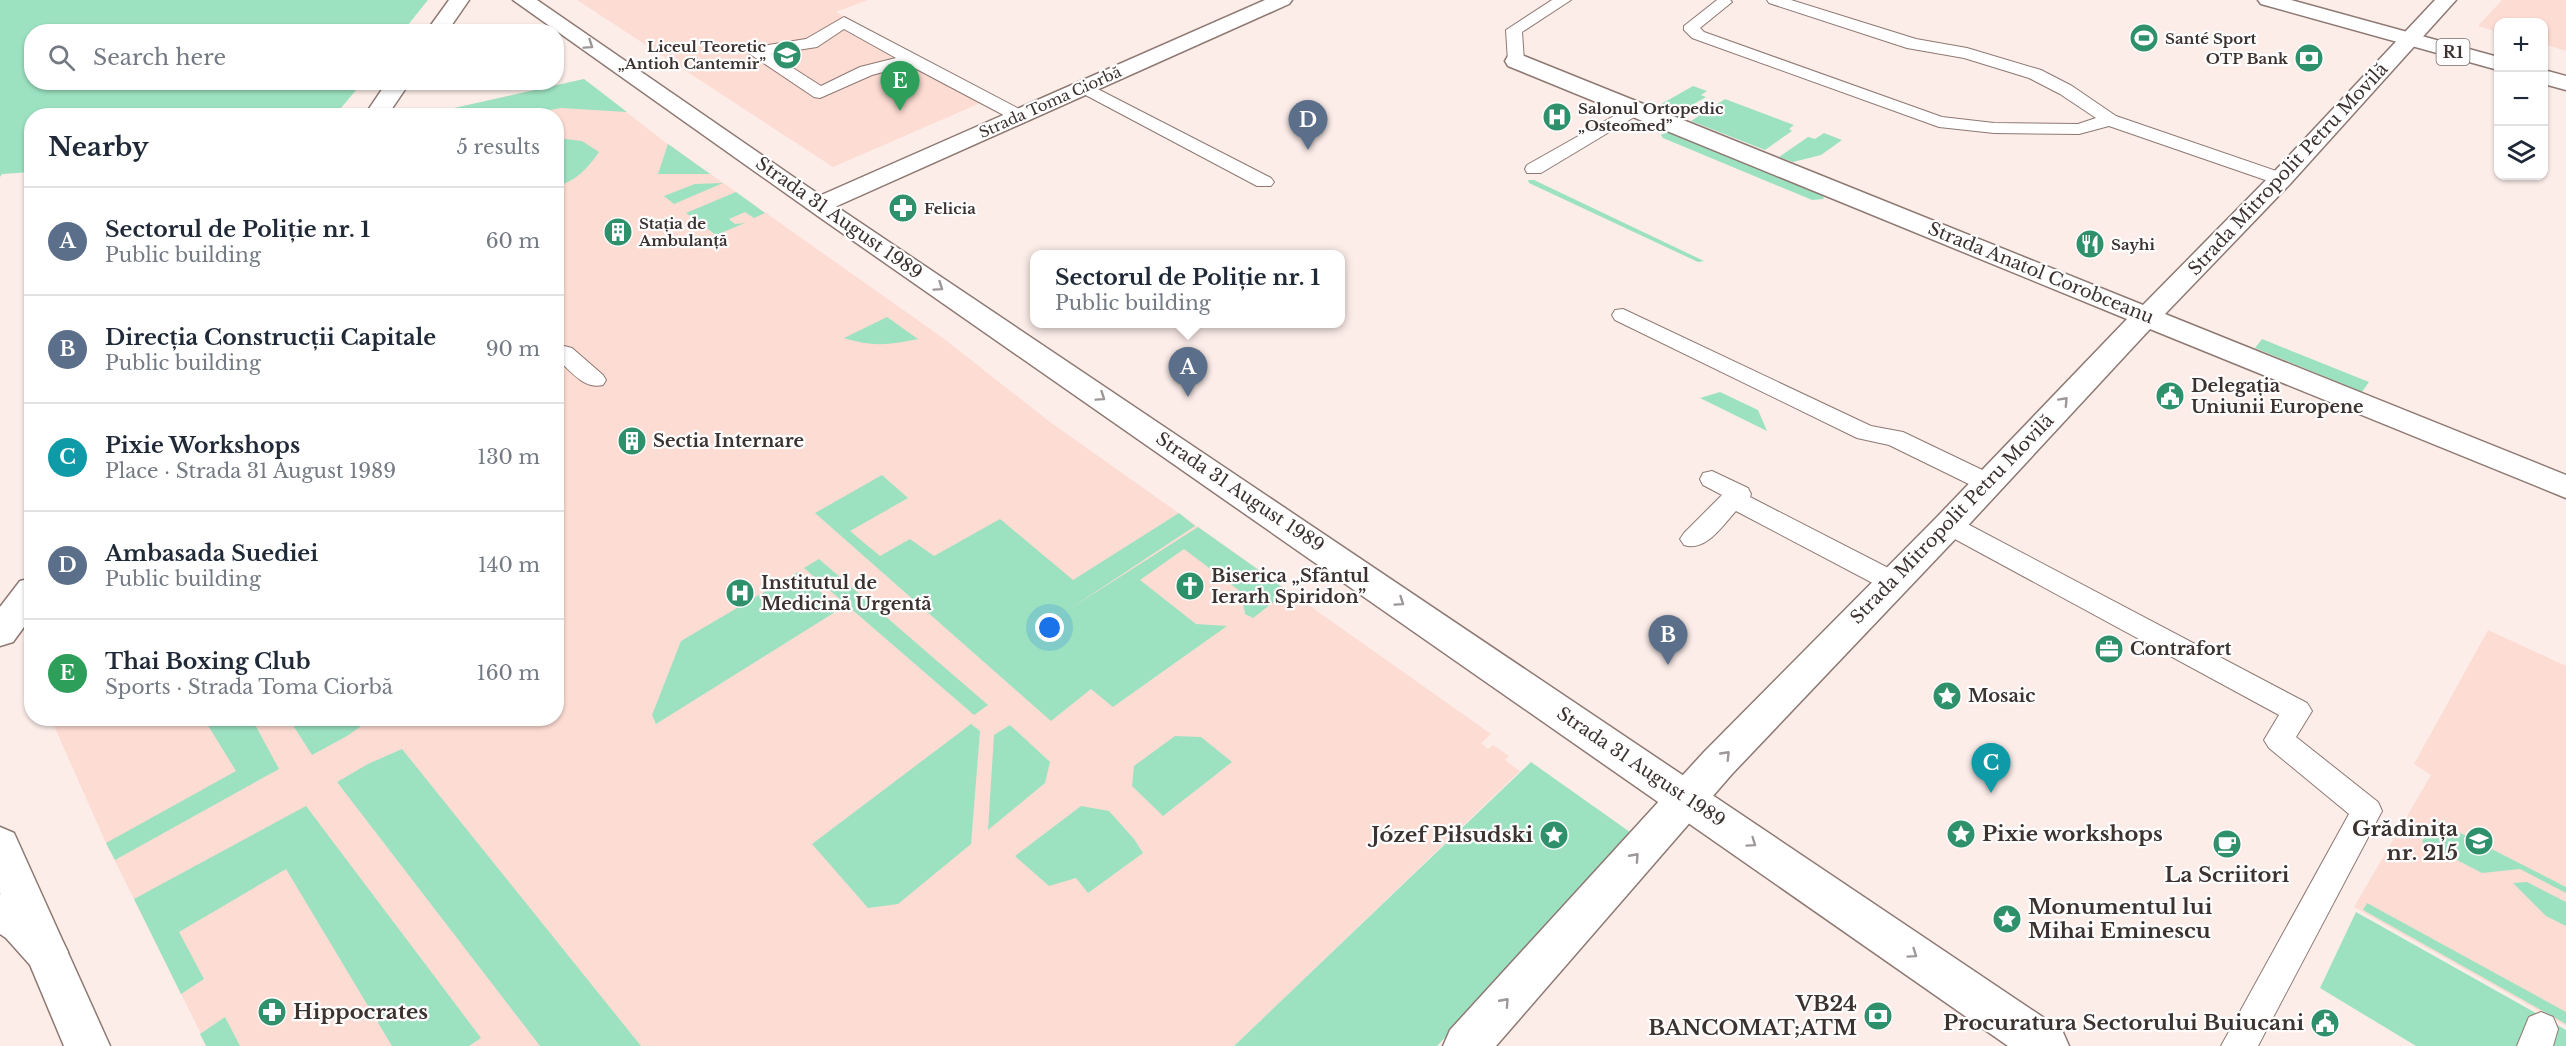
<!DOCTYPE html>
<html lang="en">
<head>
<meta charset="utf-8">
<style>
	:root { --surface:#fff; --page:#f2f2f3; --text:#1f2937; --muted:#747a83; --line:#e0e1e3; --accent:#2f916c }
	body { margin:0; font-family:"Libre Baskerville",serif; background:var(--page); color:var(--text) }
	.controls { position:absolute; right:18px; top:18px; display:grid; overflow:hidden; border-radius:12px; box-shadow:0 2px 4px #0004 }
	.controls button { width:54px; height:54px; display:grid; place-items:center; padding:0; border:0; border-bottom:2px solid var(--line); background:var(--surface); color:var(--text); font:30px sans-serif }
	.you { position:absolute; left:1050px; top:628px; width:21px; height:21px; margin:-15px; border:4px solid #fff; border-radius:50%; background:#1a73e8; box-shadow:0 0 0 9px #1a73e833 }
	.badge { display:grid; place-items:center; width:39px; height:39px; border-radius:50%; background:var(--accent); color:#fff; font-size:20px; font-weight:700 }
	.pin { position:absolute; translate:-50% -50px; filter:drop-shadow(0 2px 3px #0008) }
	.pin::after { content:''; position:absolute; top:32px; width:21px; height:18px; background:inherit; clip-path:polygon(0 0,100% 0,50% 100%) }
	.popup { position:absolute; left:1030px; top:250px; width:315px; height:78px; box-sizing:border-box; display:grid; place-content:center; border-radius:12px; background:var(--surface); filter:drop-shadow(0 2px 4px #0005); font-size:20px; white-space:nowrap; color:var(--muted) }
	.popup b { font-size:22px; color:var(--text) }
	.popup::after { content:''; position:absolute; left:50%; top:100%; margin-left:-12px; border:12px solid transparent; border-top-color:var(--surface) }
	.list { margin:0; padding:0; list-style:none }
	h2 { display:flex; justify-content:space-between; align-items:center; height:78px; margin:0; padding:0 24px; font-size:26px }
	h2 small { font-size:20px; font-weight:400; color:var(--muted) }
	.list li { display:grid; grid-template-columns:39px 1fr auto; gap:18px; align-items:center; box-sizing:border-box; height:108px; padding:0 24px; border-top:2px solid var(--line) }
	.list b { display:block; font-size:22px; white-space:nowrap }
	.list p { margin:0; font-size:20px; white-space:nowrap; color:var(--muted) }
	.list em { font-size:20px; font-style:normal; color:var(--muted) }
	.icon { flex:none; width:33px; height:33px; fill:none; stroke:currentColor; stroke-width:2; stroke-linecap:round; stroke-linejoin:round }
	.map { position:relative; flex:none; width:2566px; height:1046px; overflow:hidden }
	.search { position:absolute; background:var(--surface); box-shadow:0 2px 4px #0004; left:24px; top:24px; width:540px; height:66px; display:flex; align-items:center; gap:15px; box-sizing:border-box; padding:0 21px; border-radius:24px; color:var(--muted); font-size:22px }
	.panel { position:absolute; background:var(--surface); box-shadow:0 2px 4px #0004; left:24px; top:108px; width:540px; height:618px; border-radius:24px }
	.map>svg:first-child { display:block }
</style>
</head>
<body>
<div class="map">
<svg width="2566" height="1046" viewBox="0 0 2566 1046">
	<rect width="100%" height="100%" fill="#fcede9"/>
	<g fill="#fddcd3">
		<path d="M577,0H868L836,12L992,98L833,167Z"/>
		<path d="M2502,0H2566V51L2544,44V22H2498V32L2478,26Z"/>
		<path d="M584,79L661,139L943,338L1050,422L1491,734L1481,743L1488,749L1493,745L1509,756L1505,760L1520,771L1234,1046H207L106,843L51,719L556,718V116L423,115Z"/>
		<path d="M2488,630L2566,666V1026L2354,907L2431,775L2414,764Z"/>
	</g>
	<g fill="#9ce2c1">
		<path d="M0,0H428L403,31L32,32V82L362,83L341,108L348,109L342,115L32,116L31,172L2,174L0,177Z"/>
		<path d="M584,79L627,112L561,108L521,115H423Z"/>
		<path d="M1693,86L1707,91L1701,95L1706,97L1675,115L1656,107Z"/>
		<path d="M1725,99L1794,125L1789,129L1792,131L1765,150L1691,121Z"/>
		<path d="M1667,132L1822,194L1824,199L1812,200L1663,138L1661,135Z"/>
		<path d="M1824,133L1842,140L1821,155L1793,162L1779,157L1808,137L1815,139Z"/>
		<path d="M557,138L582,141L599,152C589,167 575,182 557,186Z"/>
		<path d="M668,144L710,174H658Z"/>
		<path d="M1528,180H1534L1704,261L1698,262L1529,183Z"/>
		<path d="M723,183L674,204L664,196L695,184Z"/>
		<path d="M736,192L765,213L754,218L745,212L729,219L735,224L745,223L716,235L686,213Z"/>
		<path d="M887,317L918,339C890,345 872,347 844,338Z"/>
		<path d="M2262,339L2369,382L2362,392L2255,348Z"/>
		<path d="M1720,392L1758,410L1767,431L1700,398Z"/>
		<path d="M882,475L908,498L850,531L880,556L910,539L934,556L1000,519L1073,580L1179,513L1195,526L1068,610L1198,527L1288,591L1253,618L1245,614L1241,592L1184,549L1140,580L1196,624L1227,626L1113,707L1091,689L1051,721L815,513Z"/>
		<path d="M819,559L988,705L974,715L804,568Z"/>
		<path d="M798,572L840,609L656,724L652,715L681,641Z"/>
		<path d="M204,719H252L279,769L115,860L106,843L236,771Z"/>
		<path d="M289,719H371L347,736L312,755Z"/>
		<path d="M971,724L980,731L971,844L898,904L868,908L812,844Z"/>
		<path d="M1010,725L1050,762L1045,783L988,830L994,735Z"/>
		<path d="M1175,736L1201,737L1232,762L1163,816L1132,786L1134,766Z"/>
		<path d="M402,749L641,1046H540L337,782L368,764Z"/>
		<path d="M1531,762L1637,837L1437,1046H1234Z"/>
		<path d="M306,806L481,1038L469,1046H392L286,869L179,932L204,979L181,994L134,899Z"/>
		<path d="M1081,806L1109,811L1134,839L1143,853L1088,893L1076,878L1049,886L1015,856Z"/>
		<path d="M2433,819L2566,887V893L2520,869L2482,873L2422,842Z"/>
		<path d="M2527,882L2566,902V926L2546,916L2513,883Z"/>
		<path d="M2367,903L2566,1012V1024L2363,910Z"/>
		<path d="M2356,912L2566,1030V1046H2416L2320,988Z"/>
		<path d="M225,1017L240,1046H206L200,1034Z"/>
	</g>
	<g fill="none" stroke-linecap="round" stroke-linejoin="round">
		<g stroke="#8e7872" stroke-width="2">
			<g id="lane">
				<path d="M1552,0H1571L1522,32L1524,61L1522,65H1510L1508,61L1506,30Z"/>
				<path d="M1717,0H1730L1732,2L1700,28L1704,32L1942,117L1994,123L2078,124L2096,118L2060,94L2029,78L1964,58L1907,48L1769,3L1767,0H1791L1916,39L1967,48L2041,70L2072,86L2116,116L2288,175L2291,179L2288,183H2274L2109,126L2079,134L1994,133L1939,127L1692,38L1684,30V26Z"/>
				<path d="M844,17L1025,112L1028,116L1025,120H1013L909,65L872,75L820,98L814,97L747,52L755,47L806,39ZM844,29L896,58L860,67L821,86L771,54L817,47Z"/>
				<path d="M1084,82L1271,178L1274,182L1271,186H1257L1078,91L1075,87L1078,83Z"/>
				<path d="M1635,104L1641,105L1644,109L1641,113L1541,173H1527L1525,169L1527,165Z"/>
				<path d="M1623,309L1871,426L1903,432L1997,477L2000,483L1997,489L1988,491L1979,489L1889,445L1857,438L1615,320L1612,315L1615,310Z"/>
				<path d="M564,346L572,348L603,375L606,380L603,385C584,390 570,370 556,358V348Z"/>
				<path d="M1712,471L1748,488L1751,494L1750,497L1902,575L1906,582L1902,589L1893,592L1884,589L1736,511C1722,526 1706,552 1684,545L1680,539L1684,533L1722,495L1703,485L1700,479L1703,473Z"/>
				<path d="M1949,516L1958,519L2307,703L2312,711L2296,737L2378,802L2382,811L2258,1046H2221L2349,814L2269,748L2264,740L2279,715L1940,531L1936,525L1940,519Z"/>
				<path d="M2541,1012L2553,1017L2558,1029L2553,1046H2517L2529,1017Z"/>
			</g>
		</g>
		<g stroke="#8e7872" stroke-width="3">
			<g id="street">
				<path d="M1265,0H1292L1289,4L828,210L819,213L810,210L806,205L810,200Z"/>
				<path d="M2435,0H2456L2290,184L2165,314L2566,475V498L2150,329L1961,533L1732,774L1496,1046H1443L1450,1030L1704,752L1937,517L2127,319L1508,66L1505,61L1508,56L1516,54L1524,56L2143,305L2272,174Z"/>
			</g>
		</g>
		<g stroke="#8e7872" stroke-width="3">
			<g id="secondary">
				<path d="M513,0H537L840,209L2062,1030L2069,1046H2008L822,219Z"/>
				<path d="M0,827L14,833L110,1046H64L0,893Z"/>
			</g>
		</g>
		<g stroke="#8e7872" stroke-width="3">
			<g id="primary">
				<path d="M449,0H469L447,32H426Z"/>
				<path d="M2258,0H2291L2498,57V70L2261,4Z"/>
				<path d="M2544,70L2566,76V90L2544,84Z"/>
				<path d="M387,82H410L387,116H364Z"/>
				<path d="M32,578V616L13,642L0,646V607L20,581Z"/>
				<path d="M0,894C31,906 54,921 68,952L61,966L46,972L31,966L6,938L0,934Z"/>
			</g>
		</g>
		<use href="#lane" fill="#fff" fill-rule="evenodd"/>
		<use href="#street" fill="#fff" fill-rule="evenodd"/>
		<use href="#secondary" fill="#fff" fill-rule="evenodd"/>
		<use href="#primary" fill="#fff" fill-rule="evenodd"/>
	</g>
	<defs><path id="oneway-chevron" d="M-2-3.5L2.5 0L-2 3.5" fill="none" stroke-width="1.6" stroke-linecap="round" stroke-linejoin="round" transform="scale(1.5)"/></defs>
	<g stroke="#9e9898">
		<use href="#oneway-chevron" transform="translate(589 45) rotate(34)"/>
		<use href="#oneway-chevron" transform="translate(939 287) rotate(34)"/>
		<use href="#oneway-chevron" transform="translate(1101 397) rotate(34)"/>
		<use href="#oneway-chevron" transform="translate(2064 401) rotate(-47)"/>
		<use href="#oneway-chevron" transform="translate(1400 602) rotate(34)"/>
		<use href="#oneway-chevron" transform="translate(1726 755) rotate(-46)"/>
		<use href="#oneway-chevron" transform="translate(1752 843) rotate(35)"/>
		<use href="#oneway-chevron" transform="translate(1635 857) rotate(-48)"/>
		<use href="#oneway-chevron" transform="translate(1913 954) rotate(35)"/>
		<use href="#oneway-chevron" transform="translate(1505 1002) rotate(-48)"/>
	</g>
	<defs>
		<g id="stadium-disc" transform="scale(1.5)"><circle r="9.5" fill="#2f916c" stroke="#fefefe"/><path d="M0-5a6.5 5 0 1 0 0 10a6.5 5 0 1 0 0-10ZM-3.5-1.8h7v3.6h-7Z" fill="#fff"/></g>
		<g id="school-disc" transform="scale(1.5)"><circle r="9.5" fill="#2f916c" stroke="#fefefe"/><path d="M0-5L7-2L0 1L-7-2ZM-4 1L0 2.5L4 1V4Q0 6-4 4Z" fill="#fff"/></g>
		<g id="bank-disc" transform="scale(1.5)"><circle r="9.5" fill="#2f916c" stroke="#fefefe"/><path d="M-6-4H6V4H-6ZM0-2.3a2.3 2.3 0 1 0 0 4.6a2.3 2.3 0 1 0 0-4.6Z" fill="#fff"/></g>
		<g id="hospital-disc" transform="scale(1.5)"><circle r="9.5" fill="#2f916c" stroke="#fefefe"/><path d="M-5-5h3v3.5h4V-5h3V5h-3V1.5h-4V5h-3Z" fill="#fff"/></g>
		<g id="pharmacy-disc" transform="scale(1.5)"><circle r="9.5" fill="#2f916c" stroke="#fefefe"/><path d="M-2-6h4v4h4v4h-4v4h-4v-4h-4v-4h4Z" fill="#fff"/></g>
		<g id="building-disc" transform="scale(1.5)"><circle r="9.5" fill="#2f916c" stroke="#fefefe"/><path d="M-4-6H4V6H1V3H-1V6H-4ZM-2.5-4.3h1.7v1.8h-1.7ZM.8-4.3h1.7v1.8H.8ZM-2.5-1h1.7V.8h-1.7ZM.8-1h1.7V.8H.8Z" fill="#fff"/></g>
		<g id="restaurant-disc" transform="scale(1.5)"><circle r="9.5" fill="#2f916c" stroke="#fefefe"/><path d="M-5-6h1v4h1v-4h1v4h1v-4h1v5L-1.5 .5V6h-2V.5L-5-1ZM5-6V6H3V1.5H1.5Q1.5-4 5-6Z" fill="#fff"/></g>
		<g id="civic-disc" transform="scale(1.5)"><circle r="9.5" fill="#2f916c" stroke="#fefefe"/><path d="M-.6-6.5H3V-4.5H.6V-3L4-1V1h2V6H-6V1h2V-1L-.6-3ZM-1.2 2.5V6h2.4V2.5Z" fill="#fff"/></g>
		<g id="church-disc" transform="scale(1.5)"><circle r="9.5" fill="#2f916c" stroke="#fefefe"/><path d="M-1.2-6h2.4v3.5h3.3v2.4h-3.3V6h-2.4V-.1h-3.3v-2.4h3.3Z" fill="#fff"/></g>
		<g id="office-disc" transform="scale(1.5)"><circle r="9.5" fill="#2f916c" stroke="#fefefe"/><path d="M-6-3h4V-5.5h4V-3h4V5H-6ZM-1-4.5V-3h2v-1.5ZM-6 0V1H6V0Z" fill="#fff"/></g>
		<g id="sight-disc" transform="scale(1.5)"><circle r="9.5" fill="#2f916c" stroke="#fefefe"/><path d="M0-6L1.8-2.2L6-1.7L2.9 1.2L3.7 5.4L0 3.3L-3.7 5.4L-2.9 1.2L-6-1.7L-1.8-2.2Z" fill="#fff"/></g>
		<g id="cafe-disc" transform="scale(1.5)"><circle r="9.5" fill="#2f916c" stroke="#fefefe"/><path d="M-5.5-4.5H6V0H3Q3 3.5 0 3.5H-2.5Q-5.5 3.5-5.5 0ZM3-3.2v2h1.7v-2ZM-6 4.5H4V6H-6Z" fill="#fff"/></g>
	</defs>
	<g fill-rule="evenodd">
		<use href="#stadium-disc" x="2144" y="38"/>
		<use href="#school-disc" x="787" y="55"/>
		<use href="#bank-disc" x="2309" y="58"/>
		<use href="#hospital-disc" x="1557" y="117"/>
		<use href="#pharmacy-disc" x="903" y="208"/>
		<use href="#building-disc" x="618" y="232"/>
		<use href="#restaurant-disc" x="2090" y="244"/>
		<use href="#civic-disc" x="2170" y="396"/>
		<use href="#building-disc" x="632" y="441"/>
		<use href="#church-disc" x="1190" y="586"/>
		<use href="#hospital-disc" x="740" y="593"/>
		<use href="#office-disc" x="2109" y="649"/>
		<use href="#sight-disc" x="1947" y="696"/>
		<use href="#sight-disc" x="1961" y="834"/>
		<use href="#sight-disc" x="1554" y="835"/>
		<use href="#school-disc" x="2479" y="841"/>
		<use href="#cafe-disc" x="2227" y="844"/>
		<use href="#sight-disc" x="2007" y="919"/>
		<use href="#pharmacy-disc" x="272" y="1012"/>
		<use href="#bank-disc" x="1878" y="1016"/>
		<use href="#civic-disc" x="2325" y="1023"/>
	</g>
	<g text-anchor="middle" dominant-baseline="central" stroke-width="4.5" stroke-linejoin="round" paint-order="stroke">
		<g font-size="15" font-weight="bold" fill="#3c3230" stroke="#fefefe" text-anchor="start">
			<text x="2165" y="38">Santé Sport</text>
			<text x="766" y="46" text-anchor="end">Liceul Teoretic<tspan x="766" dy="17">„Antioh Cantemir”</tspan></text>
			<text x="2288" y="58" text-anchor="end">OTP Bank</text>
			<text x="1578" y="108">Salonul Ortopedic<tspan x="1578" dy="17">„Osteomed”</tspan></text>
			<text x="924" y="208">Felicia</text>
			<text x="639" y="223">Stația de<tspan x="639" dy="17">Ambulanță</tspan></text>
			<text x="2111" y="244">Sayhi</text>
		</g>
		<g font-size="15" fill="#3c3230" stroke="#fefefe">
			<text transform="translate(1050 102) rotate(-24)">Strada Toma Ciorbă</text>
		</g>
		<rect fill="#fefefe" stroke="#766f6e" stroke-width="1.5" x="2436.5" y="39" width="33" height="26" rx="4.5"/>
		<g font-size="16" font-weight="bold" fill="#3c3230">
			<text x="2453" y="52">R1</text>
		</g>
		<g font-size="18" fill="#3c3230" stroke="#fefefe">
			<text transform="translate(2288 169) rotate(-47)">Strada Mitropolit Petru Movilă</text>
			<text transform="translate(839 218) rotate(35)">Strada 31 August 1989</text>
			<text transform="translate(2041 273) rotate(22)">Strada Anatol Corobceanu</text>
			<text transform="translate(1240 492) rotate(34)">Strada 31 August 1989</text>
			<text transform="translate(1952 519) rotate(-46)">Strada Mitropolit Petru Movilă</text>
			<text transform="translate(1641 767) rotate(34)">Strada 31 August 1989</text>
		</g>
		<g font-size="18" font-weight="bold" fill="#3c3230" stroke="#fefefe" text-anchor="start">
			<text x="2191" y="386">Delegația<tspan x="2191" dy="21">Uniunii Europene</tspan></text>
			<text x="653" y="441">Sectia Internare</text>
			<text x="1211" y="576">Biserica „Sfântul<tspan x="1211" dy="21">Ierarh Spiridon”</tspan></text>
			<text x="761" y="583">Institutul de<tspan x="761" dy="21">Medicină Urgentă</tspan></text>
			<text x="2130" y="649">Contrafort</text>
			<text x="1968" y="696">Mosaic</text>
		</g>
		<g font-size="21" font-weight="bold" fill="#3c3230" stroke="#fefefe" text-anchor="end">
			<text x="2458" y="829">Grădinița<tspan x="2458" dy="24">nr. 215</tspan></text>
			<text x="1982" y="834" text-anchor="start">Pixie workshops</text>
			<text x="1533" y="835">Józef Piłsudski</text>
			<text x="2227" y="875" text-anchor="middle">La Scriitori</text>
			<text x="2028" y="907" text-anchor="start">Monumentul lui<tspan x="2028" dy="24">Mihai Eminescu</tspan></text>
			<text x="1857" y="1004">VB24<tspan x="1857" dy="24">BANCOMAT;ATM</tspan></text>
			<text x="293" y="1012" text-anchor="start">Hippocrates</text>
			<text x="2304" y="1023">Procuratura Sectorului Buiucani</text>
		</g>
	</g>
</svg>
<div class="controls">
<button>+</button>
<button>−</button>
<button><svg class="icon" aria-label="layers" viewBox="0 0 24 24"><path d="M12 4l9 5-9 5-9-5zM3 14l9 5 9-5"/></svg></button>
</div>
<div class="you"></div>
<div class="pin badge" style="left:1188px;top:397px;background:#5c6f8a">A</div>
<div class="popup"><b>Sectorul de Poliție nr. 1</b>Public building</div>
<div class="pin badge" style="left:1668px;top:665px;background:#5c6f8a">B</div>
<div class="pin badge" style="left:1991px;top:793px;background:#0f9aa8">C</div>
<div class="pin badge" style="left:1308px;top:150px;background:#5c6f8a">D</div>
<div class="pin badge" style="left:900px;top:111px;background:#2e9e5b">E</div>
<div class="search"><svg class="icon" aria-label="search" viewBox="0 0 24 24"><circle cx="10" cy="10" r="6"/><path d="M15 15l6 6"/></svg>Search here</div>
<section class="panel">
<h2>Nearby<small>5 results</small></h2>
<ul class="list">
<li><span class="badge" style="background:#5c6f8a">A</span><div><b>Sectorul de Poliție nr. 1</b><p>Public building</p></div><em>60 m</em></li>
<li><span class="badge" style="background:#5c6f8a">B</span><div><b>Direcția Construcții Capitale</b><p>Public building</p></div><em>90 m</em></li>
<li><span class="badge" style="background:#0f9aa8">C</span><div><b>Pixie Workshops</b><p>Place · Strada 31 August 1989</p></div><em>130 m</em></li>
<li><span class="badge" style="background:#5c6f8a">D</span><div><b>Ambasada Suediei</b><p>Public building</p></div><em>140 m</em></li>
<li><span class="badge" style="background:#2e9e5b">E</span><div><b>Thai Boxing Club</b><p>Sports · Strada Toma Ciorbă</p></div><em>160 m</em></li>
</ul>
</section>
</div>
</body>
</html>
